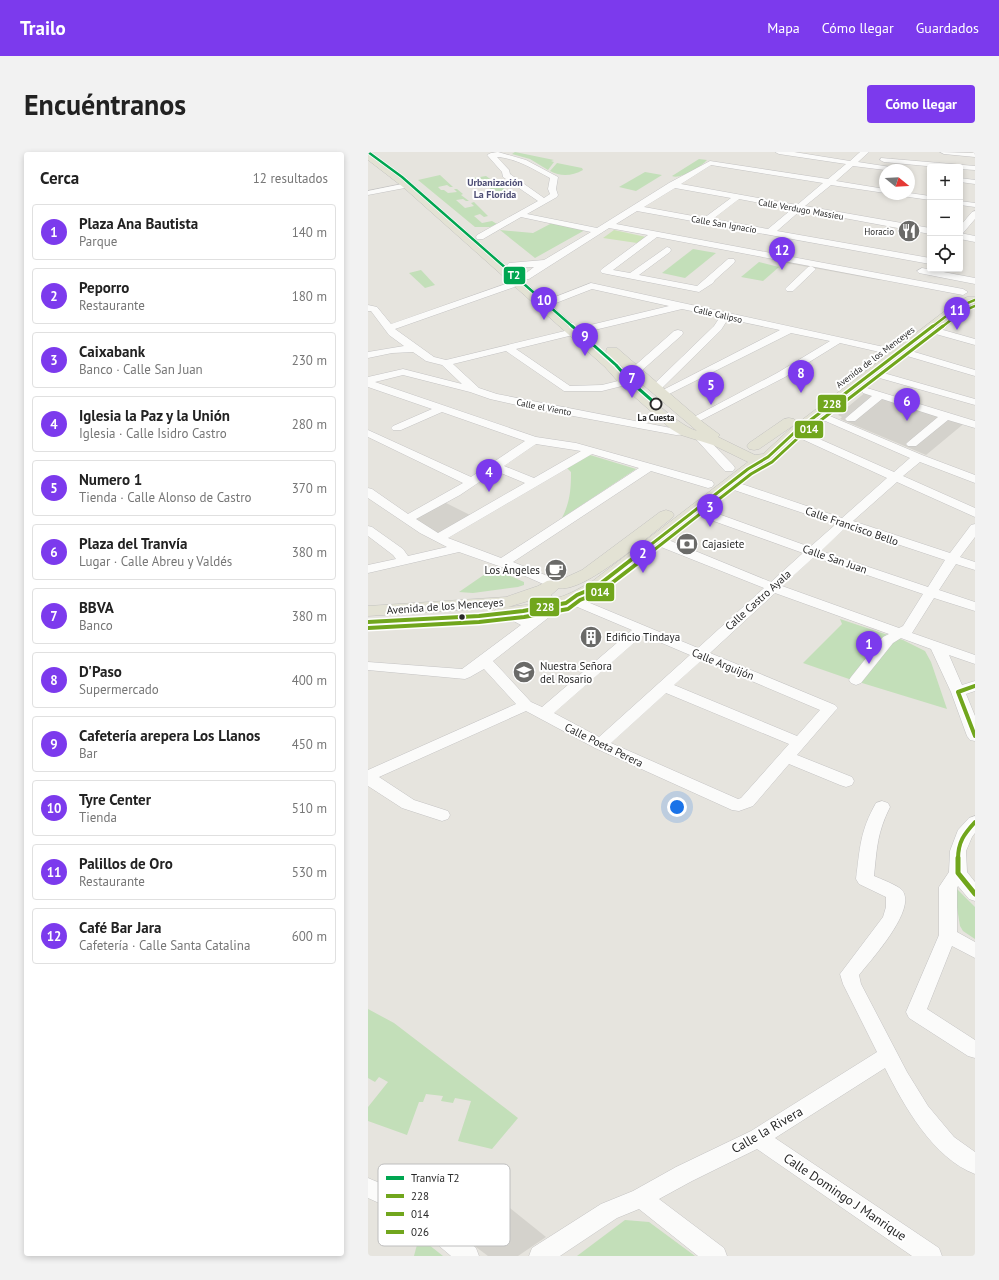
<!DOCTYPE html>
<html lang="es">
<head>
<meta charset="utf-8">
<style>
	:root { --surface:#fff; --page:#f2f2f2; --text:#222; --muted:#767676; --line:#e0e0e0; --accent:#7c3aed }
	body { margin:0; font-family:"PT Sans",sans-serif; background:var(--page); color:var(--text) }
	.controls { position:absolute; right:12px; top:12px; display:grid; overflow:hidden; border-radius:4px; box-shadow:0 2px 6px #0003 }
	.controls button { width:36px; height:36px; display:grid; place-items:center; padding:0; border:0; border-bottom:1px solid var(--line); background:var(--surface); color:var(--text); font:20px sans-serif }
	.compass { position:absolute; left:511px; top:12px; width:36px; height:36px; border-radius:50%; background:var(--surface); box-shadow:0 2px 6px #0003; rotate:108deg }
	.you { position:absolute; left:309px; top:655px; width:14px; height:14px; margin:-10px; border:3px solid #fff; border-radius:50%; background:#1a73e8; box-shadow:0 0 0 6px #1a73e833 }
	.badge { display:grid; place-items:center; width:26px; height:26px; border-radius:50%; background:var(--accent); color:#fff; font-size:13px; font-weight:700 }
	.pin { position:absolute; translate:-50% -33px; filter:drop-shadow(0 1px 2px #0008) }
	.pin::after { content:''; position:absolute; top:21px; width:14px; height:12px; background:inherit; clip-path:polygon(0 0,100% 0,50% 100%) }
	.list { margin:0; padding:0; list-style:none }
	h2 { display:flex; justify-content:space-between; align-items:center; height:52px; margin:0; padding:0 16px; font-size:17px }
	h2 small { font-size:13px; font-weight:400; color:var(--muted) }
	.list li { display:grid; grid-template-columns:26px 1fr auto; gap:12px; align-items:center; box-sizing:border-box; height:56px; margin:0 8px 8px; padding:0 8px; border:1px solid var(--line); border-radius:4px }
	.list b { display:block; font-size:15px; white-space:nowrap }
	.list p { margin:0; font-size:13px; white-space:nowrap; color:var(--muted) }
	.list em { font-size:13px; font-style:normal; color:var(--muted) }
	.icon { flex:none; width:22px; height:22px; fill:none; stroke:currentColor; stroke-width:2; stroke-linecap:round; stroke-linejoin:round }
	.map { position:relative; flex:none; width:607px; height:1104px; overflow:hidden; border-radius:4px }
	header { display:flex; align-items:center; gap:24px; box-sizing:border-box; height:56px; padding:0 20px; background:var(--accent); color:#fff }
	header strong { font-size:19px }
	nav { display:flex; gap:22px; margin-inline-start:auto; font-size:14px }
	.intro { display:flex; align-items:center; justify-content:space-between; box-sizing:border-box; height:96px; padding:0 24px }
	h1 { margin:0; font-size:28px }
	.button { padding:10px 18px; border-radius:4px; background:var(--accent); color:#fff; font-size:14px; font-weight:700 }
	main { display:flex; gap:24px; padding:0 24px }
	aside { flex:1; background:var(--surface); border-radius:4px; box-shadow:0 2px 6px #0003 }
	.map>svg:first-child { display:block }
</style>
</head>
<body>
<header>
<strong>Trailo</strong>
<nav><a>Mapa</a><a>Cómo llegar</a><a>Guardados</a></nav>
</header>
<div class="intro"><h1>Encuéntranos</h1><a class="button">Cómo llegar</a></div>
<main>
<aside>
<h2>Cerca<small>12 resultados</small></h2>
<ul class="list">
<li><span class="badge">1</span><div><b>Plaza Ana Bautista</b><p>Parque</p></div><em>140 m</em></li>
<li><span class="badge">2</span><div><b>Peporro</b><p>Restaurante</p></div><em>180 m</em></li>
<li><span class="badge">3</span><div><b>Caixabank</b><p>Banco · Calle San Juan</p></div><em>230 m</em></li>
<li><span class="badge">4</span><div><b>Iglesia la Paz y la Unión</b><p>Iglesia · Calle Isidro Castro</p></div><em>280 m</em></li>
<li><span class="badge">5</span><div><b>Numero 1</b><p>Tienda · Calle Alonso de Castro</p></div><em>370 m</em></li>
<li><span class="badge">6</span><div><b>Plaza del Tranvía</b><p>Lugar · Calle Abreu y Valdés</p></div><em>380 m</em></li>
<li><span class="badge">7</span><div><b>BBVA</b><p>Banco</p></div><em>380 m</em></li>
<li><span class="badge">8</span><div><b>D'Paso</b><p>Supermercado</p></div><em>400 m</em></li>
<li><span class="badge">9</span><div><b>Cafetería arepera Los Llanos</b><p>Bar</p></div><em>450 m</em></li>
<li><span class="badge">10</span><div><b>Tyre Center</b><p>Tienda</p></div><em>510 m</em></li>
<li><span class="badge">11</span><div><b>Palillos de Oro</b><p>Restaurante</p></div><em>530 m</em></li>
<li><span class="badge">12</span><div><b>Café Bar Jara</b><p>Cafetería · Calle Santa Catalina</p></div><em>600 m</em></li>
</ul>
</aside>
<div class="map">
<svg width="607" height="1104" viewBox="0 0 607 1104">
	<rect width="100%" height="100%" fill="#e6e4de"/>
	<g fill="#c3dfb9">
		<path d="M147,0L186,8L183,9L186,10L180,18L162,7L144,2Z"/>
		<path d="M331,7L339,8C334,14 312,28 304,24Z"/>
		<path d="M189,11L214,16L215,18C204,24 193,25 182,19Z"/>
		<path d="M277,20L294,23L268,39L251,35Z"/>
		<path d="M72,23L85,35H82L79,33L70,35L73,38H76L80,41L89,40L86,37H89L95,42L93,43L101,49H98L95,47L88,48L97,56L106,54L103,51L106,50L120,64L116,65L112,62L106,64L114,71L124,69L129,72L122,75H107L50,28Z"/>
		<path d="M118,24L142,41L139,42L136,40L127,41L118,33L115,34L106,26Z"/>
		<path d="M184,71L217,78L167,106L132,78L165,81Z"/>
		<path d="M325,97L348,101L317,126L294,121Z"/>
		<path d="M391,110L411,115L395,129L373,125Z"/>
		<path d="M53,118L67,133L57,136L41,121Z"/>
		<path d="M222,303L268,317L194,366C202,350 203,338 203,320L198,315Z"/>
		<path d="M122,415L156,430V433L150,435L105,441L91,440L120,420L123,418Z"/>
		<path d="M472,467L535,488L557,499L563,510L579,557L481,527L435,511L474,472Z"/>
		<path d="M586,737H589L607,755V787L595,779L592,774Z"/>
		<path d="M0,857L26,871L150,966L124,997L90,989L103,949L87,946L85,951L73,949L75,944L58,942L55,950H51L39,983L0,969V955L20,930L11,925L7,930L0,926Z"/>
		<path d="M257,1068L281,1070L327,1104H209Z"/>
		<path d="M51,1085L75,1104H46Z"/>
	</g>
	<path fill="#cce3b7" d="M246,78L278,85L269,91L235,86Z"/>
	<g fill="#d4d2cc">
		<path d="M405,107L515,127L511,128L407,109Z"/>
		<path d="M499,239L599,269L558,303L472,267L474,265L470,263Z"/>
		<path d="M76,350L102,363L71,381H68L46,366Z"/>
		<path d="M102,1024L178,1085L150,1104H120L69,1066Z"/>
	</g>
	<g fill="none" stroke-linecap="round" stroke-linejoin="round">
		<g stroke="#c4c3c3" stroke-width="1">
			<g id="minor">
				<path d="M130,0L158,8L190,25L188,37L190,43L189,45L159,62L229,76L301,31L342,9L460,27L478,12L411,2L407,0H426L482,9L492,0H501L490,10L529,16L533,18H517L485,14L468,29L517,37V41L463,33L437,54L562,76V82L433,58L409,79L562,106V112L269,59L248,72L595,137L600,140L595,143L289,85L245,118L262,121L299,95L302,96L303,98L302,100L271,123L329,134L360,107H366L367,109L366,111L347,128L345,131L331,140L234,121L232,119L234,117L280,83L241,76L161,127H155L153,125L166,115L144,116L141,115L139,113L141,111L176,108L223,80L153,65L115,87H109L108,85L109,83L170,49L135,25L134,20L119,3L123,1ZM129,5C148,6 165,17 182,26L180,37L182,42L176,46L142,22L141,18ZM343,13L455,31L429,53L313,32ZM307,36L363,46L336,66L276,55ZM371,47L424,57L400,77L345,67Z"/>
				<path d="M572,0L607,1V5L576,2Z"/>
				<path d="M513,6L607,14V18L592,17V15H569L516,10L512,8Z"/>
				<path d="M592,26L607,28V32L592,30Z"/>
				<path d="M39,31L43,33L42,35L0,43V39Z"/>
				<path d="M541,41L562,44V48L534,44L530,42H541Z"/>
				<path d="M592,49L607,51V55L592,53Z"/>
				<path d="M607,59V67L595,81H592L607,84V90L592,87V74L604,60Z"/>
				<path d="M443,114L448,117L446,119L425,139H419L417,137L419,135L440,115Z"/>
				<path d="M554,116L607,126V132L551,121L549,119Z"/>
				<path d="M149,128L152,129L154,131L152,133L27,177L66,205L78,208L205,177L209,178L210,180L209,182L148,197L202,234L234,233L258,227L262,228L263,230L262,232L234,239H196L138,199L85,212L111,236L129,242L308,277L322,278L324,280L322,282L308,283L162,256L122,247L102,240L35,223L7,230L168,285L208,291L344,329L346,332L344,335L340,336L283,319L145,410L192,429L194,432L192,435H182L148,420L91,400L0,421V413L28,407L25,403L0,384V374L4,375L35,397L40,404L79,395L52,381L0,346V336L4,337L40,362L95,331L0,285V278L103,325L157,289L74,260L33,278H25L23,276L25,274L64,257L0,235V225L35,217L94,232L74,213L58,209L45,200L24,201L0,206V200L36,194L21,183L3,159H0V153L9,155L23,172ZM168,292L213,299L166,326L136,314ZM224,302L271,316L133,406L80,386ZM128,319L157,331L70,381L48,367L92,343Z"/>
				<path d="M223,131L516,195L521,198L516,201L472,191L417,225L326,272L320,269L322,267L409,221L462,189L423,181L295,245L291,244L290,242L291,240L412,178L360,167L353,178L292,238H284L283,236L284,234L346,174L352,165L314,157L218,180L214,179L213,177L214,175L301,154L224,137L188,151L185,152L180,149L182,147Z"/>
				<path d="M561,174L607,187V193L557,179L556,177L557,175Z"/>
				<path d="M310,178L314,179L315,181L314,183L271,221H263L262,219L263,217L306,179Z"/>
				<path d="M533,196L607,218V224L529,201L528,199L529,197Z"/>
				<path d="M505,218L607,247V253L501,223L500,221L501,219Z"/>
				<path d="M499,236L607,269V276L580,268L548,294H540L538,292L540,290L570,265L514,247L487,269H479L477,267L479,265L504,244L495,241L494,239Z"/>
				<path d="M450,259L554,303L607,323V331L552,310L535,324L607,356V365L529,330L485,369L582,401L603,373L607,372V385L592,405L607,410V418L588,412L571,438L607,450V459L566,446L544,481L607,503V512L581,503L594,533L607,529V539L598,542L607,564V589L602,588L599,584L583,540L563,497L533,486L525,491L493,531L488,533L483,531L481,528L483,525L515,485L521,482L407,441L342,501L467,553L470,556L467,559L429,603L484,625L486,629L484,633L478,635L472,633L421,612L385,654L371,659L364,658L227,596L158,559L11,625L46,648L80,659L82,663L80,667L74,669L34,656L0,634V618L148,552L116,517L102,525L97,527L0,518V510L94,517L153,473L136,464L134,461L136,458C145,456 155,461 162,467L184,449H194L196,452L194,455L125,509L163,550L174,555L264,478L200,451L198,448L200,445L205,444L330,496L396,436L283,391L282,388L283,385H293L403,430L435,401L323,361L321,358L323,355H331L442,395L468,372L357,335L355,332L357,329H365L474,366L519,326L423,282L421,280L423,278H431L526,320L542,306L446,264L444,262L446,260ZM478,375L577,408L560,435L453,399ZM446,405L555,442L535,474L531,476L414,434ZM275,483L322,503L231,585L186,561ZM334,508L452,558L429,584L306,533ZM298,541L421,592L373,646L370,647L243,591Z"/>
				<path d="M331,281L335,282L365,313L367,316L365,319H357L327,286L325,284L327,282Z"/>
				<path d="M514,649L520,651L522,655C509,681 509,696 506,724C513,727 529,733 534,738C550,757 502,809 491,823L493,832L539,920L560,954L586,985L607,1000V1022C565,1006 536,954 517,916L407,986L571,1096L574,1104H544L389,997L324,1029L291,1047L356,1096L359,1104H330L271,1057L249,1066L192,1104H161L164,1096L233,1052L265,1039L308,1015L383,979L509,900L475,832L472,822L515,765L518,755V745L491,732L488,727C492,696 492,679 508,651Z"/>
				<path d="M607,664V681L604,685L598,699L599,720L607,730V749L601,747L590,734L589,736V780L607,790V806L584,794L559,857L607,888V906L600,904L541,866L538,860L571,783V735L581,720L582,699L590,678L601,666Z"/>
				<path d="M0,1026L47,1046L108,1096L111,1104H83L31,1060L0,1046Z"/>
			</g>
		</g>
		<g stroke="#c3c2c0" stroke-width="1">
			<g id="major">
				<path d="M0,1L26,18L43,31L247,209C263,228 306,272 329,279L239,202L238,199L239,196H249L336,271L352,283L350,285L387,303L395,302L422,277L586,152L599,145H607V151L594,158L432,283L405,308L385,320L234,439L215,447L204,455L198,456L155,464L134,466L128,465L125,461L128,457C142,454 156,454 170,451L167,447L140,455L0,464V454L138,445L170,434L179,429L185,428L190,429L214,418L292,360L298,358L304,360L306,363L304,366C283,382 215,442 191,436L183,443L186,446C196,446 211,436 222,431L380,310L345,293L313,283L303,277L253,233L237,215L35,35L0,8Z"/>
				<path d="M421,266L426,267L428,270L426,273L391,297L386,298L381,297L379,294L381,291L416,267Z"/>
			</g>
		</g>
		<use href="#minor" fill="#fbfbfa" fill-rule="evenodd"/>
		<use href="#major" fill="#e3e2d4" fill-rule="evenodd"/>
		<path stroke="#dddcdd" stroke-width="1" d="M288,252L309,270"/>
		<g stroke="#fff" stroke-width="4">
			<path id="bus-1-far2" d="M564,175L590,155L607,148"/>
		</g>
		<g stroke="#fff" stroke-width="5.5">
			<path id="bus-1-far1" d="M267,405L380,317L400,305L427,280L565,174"/>
		</g>
		<g stroke="#fff" stroke-width="7">
			<path id="bus-1" d="M0,470L111,464L155,459L198,451L209,443L228,435L268,404"/>
		</g>
		<g stroke="#fff" stroke-width="4">
			<path id="bus-2-far2" d="M574,175L593,160L607,154"/>
		</g>
		<g stroke="#fff" stroke-width="5.5">
			<path id="bus-2-far1" d="M277,405L383,322L404,310L431,285L575,174"/>
		</g>
		<g stroke="#fff" stroke-width="7">
			<path id="bus-2" d="M0,476L111,470L156,465L200,457L212,448L232,440L279,404"/>
		</g>
		<g stroke="#fff" stroke-width="7">
			<g id="bus-3-far1">
				<path d="M607,534L590,540L607,584"/>
				<path d="M590,707C590,690 596,682 607,670"/>
			</g>
		</g>
		<g stroke="#fff" stroke-width="8">
			<path id="bus-3" d="M590,706V721L607,742"/>
		</g>
		<use href="#bus-1-far2" stroke="#71a61d" stroke-width="2.5"/>
		<use href="#bus-1-far1" stroke="#71a61d" stroke-width="3"/>
		<use href="#bus-1" stroke="#71a61d" stroke-width="4"/>
		<use href="#bus-2-far2" stroke="#71a61d" stroke-width="2.5"/>
		<use href="#bus-2-far1" stroke="#71a61d" stroke-width="3"/>
		<use href="#bus-2" stroke="#71a61d" stroke-width="4"/>
		<use href="#bus-3-far1" stroke="#71a61d" stroke-width="4"/>
		<use href="#bus-3" stroke="#71a61d" stroke-width="5"/>
		<g stroke="#fff" stroke-width="4">
			<path id="tram-1-far1" d="M0,0L34,25L205,175"/>
		</g>
		<g stroke="#fff" stroke-width="5.5">
			<path id="tram-1" d="M204,174L248,213L263,230L288,252"/>
		</g>
		<use href="#tram-1-far1" stroke="#00a651" stroke-width="2.5"/>
		<use href="#tram-1" stroke="#00a651" stroke-width="3"/>
	</g>
	<defs>
		<g id="restaurant-disc" transform="scale(1.15)"><circle r="9.5" fill="#6a6a68" stroke="#fff"/><path d="M-5-6h1v4h1v-4h1v4h1v-4h1v5L-1.5 .5V6h-2V.5L-5-1ZM5-6V6H3V1.5H1.5Q1.5-4 5-6Z" fill="#fff"/></g>
		<g id="bank-disc" transform="scale(1.15)"><circle r="9.5" fill="#6a6a68" stroke="#fff"/><path d="M-6-4H6V4H-6ZM0-2.3a2.3 2.3 0 1 0 0 4.6a2.3 2.3 0 1 0 0-4.6Z" fill="#fff"/></g>
		<g id="cafe-disc" transform="scale(1.15)"><circle r="9.5" fill="#6a6a68" stroke="#fff"/><path d="M-5.5-4.5H6V0H3Q3 3.5 0 3.5H-2.5Q-5.5 3.5-5.5 0ZM3-3.2v2h1.7v-2ZM-6 4.5H4V6H-6Z" fill="#fff"/></g>
		<g id="building-disc" transform="scale(1.15)"><circle r="9.5" fill="#6a6a68" stroke="#fff"/><path d="M-4-6H4V6H1V3H-1V6H-4ZM-2.5-4.3h1.7v1.8h-1.7ZM.8-4.3h1.7v1.8H.8ZM-2.5-1h1.7V.8h-1.7ZM.8-1h1.7V.8H.8Z" fill="#fff"/></g>
		<g id="school-disc" transform="scale(1.15)"><circle r="9.5" fill="#6a6a68" stroke="#fff"/><path d="M0-5L7-2L0 1L-7-2ZM-4 1L0 2.5L4 1V4Q0 6-4 4Z" fill="#fff"/></g>
	</defs>
	<g fill-rule="evenodd">
		<use href="#restaurant-disc" x="541" y="79"/>
		<use href="#bank-disc" x="319" y="392"/>
		<use href="#cafe-disc" x="188" y="418"/>
		<use href="#building-disc" x="223" y="485"/>
		<use href="#school-disc" x="156" y="520"/>
	</g>
	<circle fill="#fff" stroke="#282828" stroke-width="2" cx="288" cy="252" r="5.5"/>
	<circle fill="#282828" stroke="#fff" stroke-width="1.5" cx="94" cy="465" r="3.5"/>
	<g text-anchor="middle" dominant-baseline="central" stroke-width="4" stroke-linejoin="round" paint-order="stroke">
		<g font-size="9" fill="#282828" stroke="#fff">
			<text transform="translate(433 57) rotate(10)">Calle Verdugo Massieu</text>
			<text transform="translate(356 72) rotate(10)">Calle San Ignacio</text>
			<text transform="translate(350 162) rotate(13)">Calle Calipso</text>
			<text transform="translate(507 205) rotate(-37)">Avenida de los Menceyes</text>
			<text transform="translate(176 255) rotate(11)">Calle el Viento</text>
		</g>
		<g font-size="9" fill="#282828" stroke="#fff" text-anchor="end">
			<text x="526" y="79">Horacio</text>
		</g>
		<g font-size="9" font-weight="bold" fill="#282828" stroke="#fff">
			<text x="288" y="265">La Cuesta</text>
		</g>
		<g font-size="10" font-weight="bold" fill="#4d4d74" stroke="#fff">
			<text x="127" y="30">Urbanización<tspan x="127" dy="12">La Florida</tspan></text>
		</g>
		<g font-size="11" fill="#282828" stroke="#fff">
			<text transform="translate(484 374) rotate(19)">Calle Francisco Bello</text>
			<text transform="translate(467 407) rotate(19)">Calle San Juan</text>
			<text transform="translate(390 448) rotate(-42)">Calle Castro Ayala</text>
			<text transform="translate(77 454) rotate(-4)">Avenida de los Menceyes</text>
			<text transform="translate(355 512) rotate(22)">Calle Arguijón</text>
			<text transform="translate(236 593) rotate(26)">Calle Poeta Perera</text>
		</g>
		<g font-size="11" fill="#282828" stroke="#fff" text-anchor="start">
			<text x="334" y="392">Cajasiete</text>
			<text x="172" y="418" text-anchor="end">Los Ángeles</text>
			<text x="238" y="485">Edificio Tindaya</text>
			<text x="172" y="514">Nuestra Señora<tspan x="172" dy="13">del Rosario</tspan></text>
		</g>
		<g font-size="13" fill="#282828" stroke="#fff">
			<text transform="translate(399 978) rotate(-30)">Calle la Rivera</text>
			<text transform="translate(477 1045) rotate(34)">Calle Domingo J Manrique</text>
		</g>
	</g>
	<rect x="10" y="1012" width="132" height="82" rx="6" fill="#fff" stroke="#bebebe" stroke-width="1"/>
	<rect x="18" y="1024" width="18" height="4" fill="#00a651"/>
	<rect x="18" y="1042" width="18" height="4" fill="#71a61d"/>
	<rect x="18" y="1060" width="18" height="4" fill="#71a61d"/>
	<rect x="18" y="1078" width="18" height="4" fill="#71a61d"/>
	<g font-size="11" fill="#282828">
		<text x="43" y="1030">Tranvía T2</text>
		<text x="43" y="1048">228</text>
		<text x="43" y="1066">014</text>
		<text x="43" y="1084">026</text>
	</g>
	<g stroke="#fff" stroke-width="1.5">
		<rect x="135" y="114" width="23" height="19" rx="4" fill="#00a651"/>
		<rect x="449" y="242" width="30" height="19" rx="4" fill="#71a61d"/>
		<rect x="426" y="268" width="30" height="19" rx="4" fill="#71a61d"/>
		<rect x="217" y="430" width="30" height="20" rx="4" fill="#71a61d"/>
		<rect x="161" y="445" width="31" height="20" rx="4" fill="#71a61d"/>
	</g>
	<g font-size="11" text-anchor="middle" font-weight="bold" fill="#fff">
		<text x="146" y="127">T2</text>
		<text x="464" y="256">228</text>
		<text x="441" y="281">014</text>
		<text x="232" y="444">014</text>
		<text x="177" y="459">228</text>
	</g>
</svg>
<div class="controls">
<button>+</button>
<button>−</button>
<button><svg class="icon" aria-label="locate" viewBox="0 0 24 24"><circle cx="12" cy="12" r="6"/><path d="M12 2v4M12 18v4M2 12h4M18 12h4"/></svg></button>
</div>
<svg class="compass" viewBox="-18 -18 36 36"><path d="M0-13l5 13h-10z" fill="#e53935"/><path d="M0 13l5-13h-10z" fill="#767676"/></svg>
<div class="you"></div>
<div class="pin badge" style="left:501px;top:512px">1</div>
<div class="pin badge" style="left:275px;top:421px">2</div>
<div class="pin badge" style="left:342px;top:375px">3</div>
<div class="pin badge" style="left:121px;top:340px">4</div>
<div class="pin badge" style="left:343px;top:253px">5</div>
<div class="pin badge" style="left:539px;top:269px">6</div>
<div class="pin badge" style="left:264px;top:246px">7</div>
<div class="pin badge" style="left:433px;top:241px">8</div>
<div class="pin badge" style="left:217px;top:204px">9</div>
<div class="pin badge" style="left:176px;top:168px">10</div>
<div class="pin badge" style="left:589px;top:178px">11</div>
<div class="pin badge" style="left:414px;top:118px">12</div>
</div>
</main>
</body>
</html>
